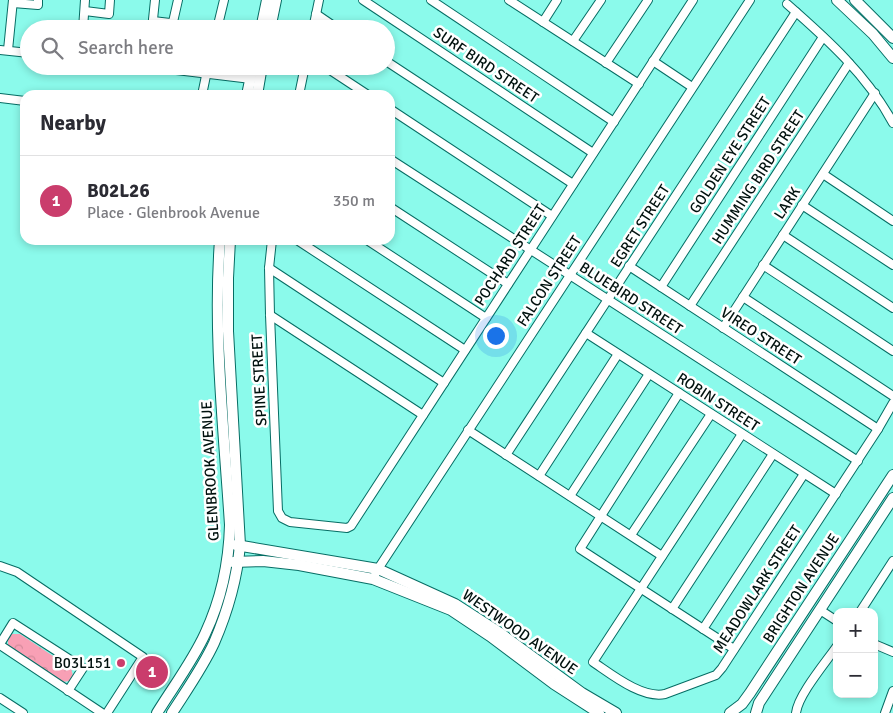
<!DOCTYPE html>
<html lang="en">
<head>
<meta charset="utf-8">
<style>
	:root { --surface:#fff; --page:#f2f2f3; --text:#2b2b33; --muted:#7c7c81; --line:#e1e1e2; --accent:#ca3d6c }
	body { margin:0; font-family:Signika,sans-serif; background:var(--page); color:var(--text) }
	.controls { position:absolute; right:15px; bottom:15px; display:grid; overflow:hidden; border-radius:10px; box-shadow:0 2px 8px #0003 }
	.controls button { width:45px; height:45px; display:grid; place-items:center; padding:0; border:0; border-bottom:1px solid var(--line); background:var(--surface); color:var(--text); font:25px sans-serif }
	.you { position:absolute; left:495px; top:335px; width:18px; height:18px; margin:-12px; border:4px solid #fff; border-radius:50%; background:#1a73e8; box-shadow:0 0 0 8px #1a73e833 }
	.badge { display:grid; place-items:center; width:32px; height:32px; border-radius:50%; background:var(--accent); color:#fff; font-size:16px; font-weight:700 }
	.pin { position:absolute; translate:-50% -50%; border:2px solid #fff; box-shadow:0 1px 5px #0006 }
	.list { margin:0; padding:0; list-style:none }
	h2 { display:flex; justify-content:space-between; align-items:center; height:65px; margin:0; padding:0 20px; font-size:21px }
	h2 small { font-size:16px; font-weight:400; color:var(--muted) }
	.list li { display:grid; grid-template-columns:32px 1fr auto; gap:15px; align-items:center; box-sizing:border-box; height:90px; padding:0 20px; border-top:1px solid var(--line) }
	.list b { display:block; font-size:19px; white-space:nowrap }
	.list p { margin:0; font-size:16px; white-space:nowrap; color:var(--muted) }
	.list em { font-size:16px; font-style:normal; color:var(--muted) }
	.icon { flex:none; width:28px; height:28px; fill:none; stroke:currentColor; stroke-width:2; stroke-linecap:round; stroke-linejoin:round }
	.map { position:relative; flex:none; width:893px; height:713px; overflow:hidden }
	.search { position:absolute; background:var(--surface); box-shadow:0 2px 8px #0003; left:20px; top:20px; width:375px; height:55px; display:flex; align-items:center; gap:12px; box-sizing:border-box; padding:0 18px; border-radius:28px; color:var(--muted); font-size:19px }
	.panel { position:absolute; background:var(--surface); box-shadow:0 2px 8px #0003; left:20px; top:90px; width:375px; height:155px; border-radius:15px }
	.map>svg:first-child { display:block }
</style>
</head>
<body>
<div class="map">
<svg width="893" height="713" viewBox="0 0 893 713">
	<defs>
		<pattern id="park-crowns" width="20" height="18" patternUnits="userSpaceOnUse" patternTransform="scale(1.25)"><rect width="20" height="18" fill="#f8a0b5"/><path d="M2 6a3 3 0 1 1 6 0M12 15a3 3 0 1 1 6 0" fill="none" stroke="#d3899a"/></pattern>
	</defs>
	<rect width="100%" height="100%" fill="#8bfaeb"/>
	<path fill="url(#park-crowns)" d="M12,634H20L71,668L73,676L70,681L62,682L8,646V638Z"/>
	<g fill="none" stroke-linecap="round" stroke-linejoin="round">
		<g stroke="#066d64" stroke-width="10">
			<g id="street">
				<path d="M363,0L593,153"/>
				<path d="M431,0L614,122"/>
				<path d="M509,0L639,84"/>
				<path d="M13,3L38,5V0"/>
				<path d="M787,4C827,39 867,75 893,123"/>
				<path d="M85,11L109,14L110,0"/>
				<path d="M316,14L338,29"/>
				<path d="M153,21L170,23L173,22L178,0"/>
				<path d="M543,22L557,0"/>
				<path d="M83,29L85,0"/>
				<path d="M152,29L155,0"/>
				<path d="M217,29L224,0"/>
				<path d="M313,29L319,0"/>
				<path d="M573,41L601,0"/>
				<path d="M0,50L29,53"/>
				<path d="M8,50L13,0"/>
				<path d="M386,61L573,184"/>
				<path d="M653,61L692,87"/>
				<path d="M606,63L648,0"/>
				<path d="M143,66L251,79"/>
				<path d="M324,66L368,95"/>
				<path d="M202,95L208,66"/>
				<path d="M299,95L305,66"/>
				<path d="M0,98L25,101"/>
				<path d="M390,109L552,216"/>
				<path d="M390,159L858,461"/>
				<path d="M823,174L893,221"/>
				<path d="M802,205L893,265"/>
				<path d="M390,207L508,284"/>
				<path d="M783,235L893,308"/>
				<path d="M272,240L269,268L270,315L278,511L282,518L290,522L347,528L351,526L693,0"/>
				<path d="M297,240L465,350"/>
				<path d="M367,240L486,318"/>
				<path d="M763,265L893,351"/>
				<path d="M629,266L878,429"/>
				<path d="M269,268L444,383"/>
				<path d="M661,287L823,37"/>
				<path d="M743,297L893,396"/>
				<path d="M690,306L849,63"/>
				<path d="M270,315L423,415"/>
				<path d="M723,328L875,93"/>
				<path d="M586,333L836,494"/>
				<path d="M679,393L580,549L734,649"/>
				<path d="M468,430L662,556"/>
				<path d="M742,434L593,662C611,674 642,699 665,694L716,675L722,668L878,429L893,403"/>
				<path d="M506,455L796,12"/>
				<path d="M539,476L618,354"/>
				<path d="M570,496L649,374"/>
				<path d="M631,535L711,414"/>
				<path d="M0,566L17,572L143,657L107,713"/>
				<path d="M373,579L378,569L750,0"/>
				<path d="M672,609L773,454"/>
				<path d="M820,610L837,621"/>
				<path d="M860,612L893,561"/>
				<path d="M703,629L804,474"/>
				<path d="M0,644L13,623L83,668L68,691"/>
				<path d="M874,644L893,652"/>
				<path d="M0,645L102,713"/>
				<path d="M0,698L23,713"/>
				<path d="M796,713C798,695 826,662 837,646"/>
				<path d="M885,713L893,691"/>
			</g>
		</g>
		<g stroke="#066d64" stroke-width="12">
			<g id="secondary">
				<path d="M837,0L873,34L893,58"/>
				<path d="M855,0L893,38"/>
				<path d="M261,29L267,0"/>
				<path d="M270,29L276,0"/>
				<path d="M247,95L253,66"/>
				<path d="M257,95L262,66"/>
				<path d="M236,545L378,569L455,604L500,633L582,693L616,713"/>
				<path d="M233,562L263,561L299,565L373,579L451,610L490,636L554,684L599,713"/>
				<path d="M157,713C173,687 192,662 205,634C221,600 229,563 230,525C224,430 213,335 220,240"/>
				<path d="M172,713C186,691 203,667 214,643C227,613 237,578 240,545L228,331V278L230,240"/>
				<path d="M730,713L742,704L750,693L893,475"/>
				<path d="M756,713L759,703L893,498"/>
			</g>
		</g>
		<use href="#street" stroke="#fff" stroke-width="8"/>
		<use href="#secondary" stroke="#fff" stroke-width="10"/>
	</g>
	<circle fill="#ca3d6c" stroke="#fff" stroke-width="2" cx="121" cy="663" r="5"/>
	<g text-anchor="middle" dominant-baseline="central" stroke-width="5" stroke-linejoin="round" paint-order="stroke">
		<g font-size="15" fill="#00110e" stroke="#fff">
			<text transform="translate(486 65) rotate(34)">SURF BIRD STREET</text>
			<text transform="translate(730 155) rotate(-57)">GOLDEN EYE STREET</text>
			<text transform="translate(758 177) rotate(-57)">HUMMING BIRD STREET</text>
			<text transform="translate(787 203) rotate(-57)">LARK</text>
			<text transform="translate(640 226) rotate(-57)">EGRET STREET</text>
			<text transform="translate(510 255) rotate(-57)">POCHARD STREET</text>
			<text transform="translate(549 281) rotate(-57)">FALCON STREET</text>
			<text transform="translate(631 298) rotate(33)">BLUEBIRD STREET</text>
			<text transform="translate(761 336) rotate(33)">VIREO STREET</text>
			<text transform="translate(259 380) rotate(-93)">SPINE STREET</text>
			<text transform="translate(718 402) rotate(33)">ROBIN STREET</text>
			<text transform="translate(210 471) rotate(-93)">GLENBROOK AVENUE</text>
			<text transform="translate(801 588) rotate(-57)">BRIGHTON AVENUE</text>
			<text transform="translate(757 589) rotate(-57)">MEADOWLARK STREET</text>
			<text transform="translate(520 632) rotate(35)">WESTWOOD AVENUE</text>
		</g>
		<g font-size="15" fill="#00110e" stroke="#fff" text-anchor="end">
			<text x="111" y="663">B03L151</text>
		</g>
	</g>
</svg>
<div class="controls">
<button>+</button>
<button>−</button>
</div>
<div class="you"></div>
<div class="pin badge" style="left:152px;top:672px">1</div>
<div class="search"><svg class="icon" aria-label="search" viewBox="0 0 24 24"><circle cx="10" cy="10" r="6"/><path d="M15 15l6 6"/></svg>Search here</div>
<section class="panel">
<h2>Nearby<small></small></h2>
<ul class="list">
<li><span class="badge">1</span><div><b>B02L26</b><p>Place · Glenbrook Avenue</p></div><em>350 m</em></li>
</ul>
</section>
</div>
</body>
</html>
